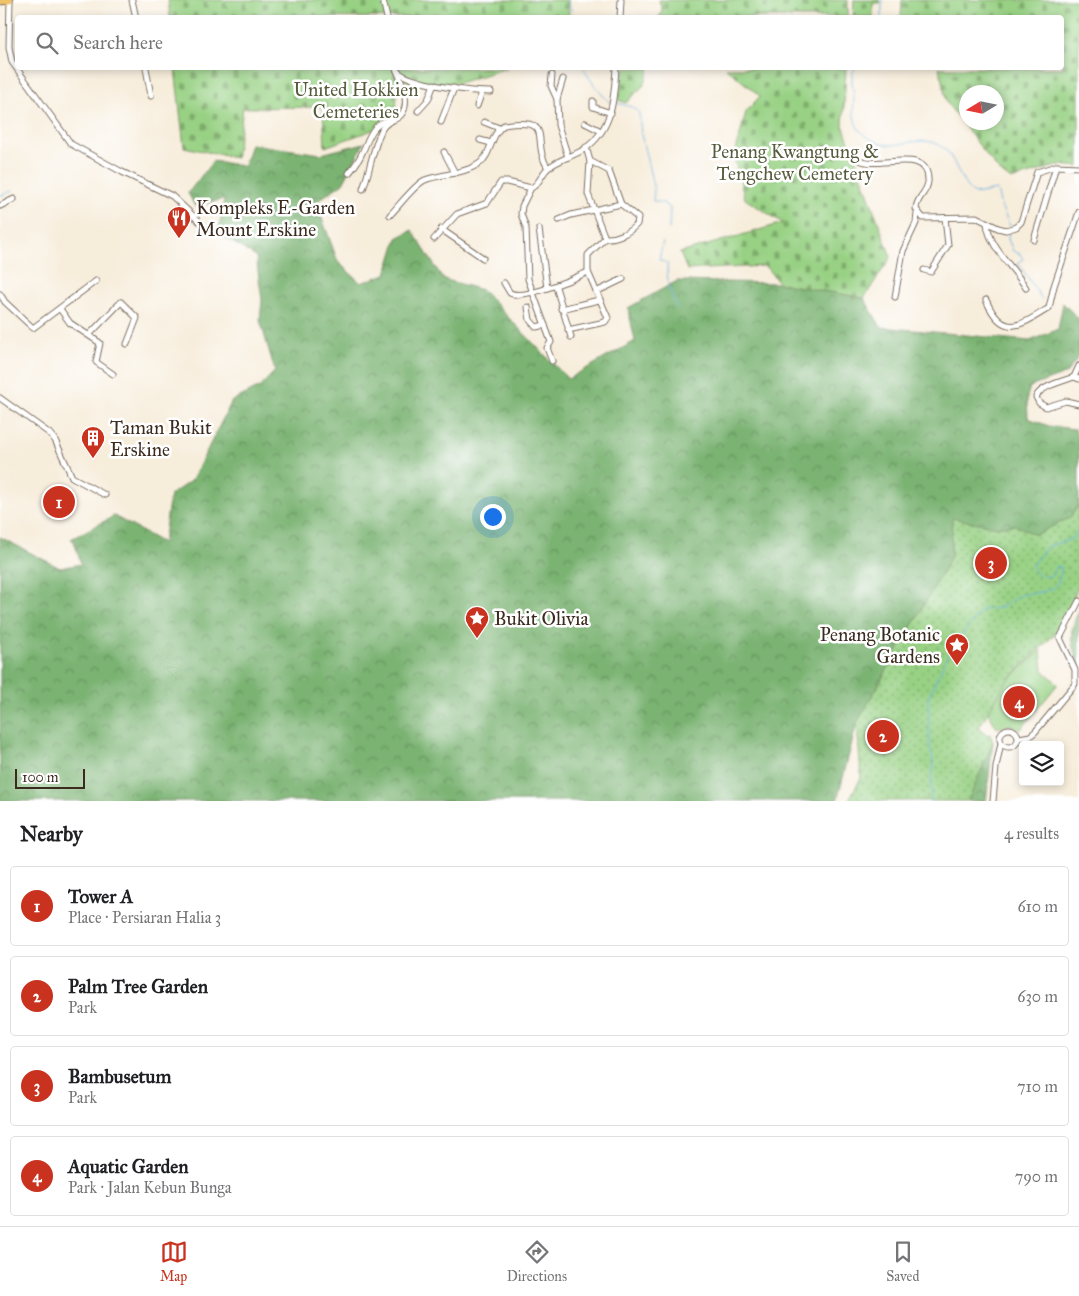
<!DOCTYPE html>
<html lang="en">
<head>
<meta charset="utf-8">
<style>
	:root { --surface:#fff; --page:#f6f6f6; --text:#202124; --muted:#757577; --line:#e0e0e0; --accent:#c8321e }
	body { margin:0; font-family:"IM FELL Great Primer",serif; background:var(--page); color:var(--text) }
	.controls { position:absolute; right:15px; bottom:15px; display:grid; overflow:hidden; border-radius:5px; box-shadow:0 2px 8px #0003 }
	.controls button { width:45px; height:45px; display:grid; place-items:center; padding:0; border:0; border-bottom:1px solid var(--line); background:var(--surface); color:var(--text); font:25px sans-serif }
	.compass { position:absolute; left:959px; top:85px; width:45px; height:45px; border-radius:50%; background:var(--surface); box-shadow:0 2px 8px #0003; rotate:260deg }
	.scale { position:absolute; left:15px; bottom:12px; width:70px; box-sizing:border-box; padding-left:5px; border:2px solid #3b2a1e; border-top:0; font-size:14px; line-height:18px; white-space:nowrap; color:#3b2a1e; -webkit-text-stroke:4px #fff; paint-order:stroke }
	.you { position:absolute; left:492px; top:516px; width:18px; height:18px; margin:-12px; border:4px solid #fff; border-radius:50%; background:#1a73e8; box-shadow:0 0 0 8px #1a73e833 }
	.badge { display:grid; place-items:center; width:32px; height:32px; border-radius:50%; background:var(--accent); color:#fff; font-size:16px; font-weight:700 }
	.pin { position:absolute; translate:-50% -50%; border:2px solid #fff; box-shadow:0 1px 5px #0006 }
	.list { margin:0; padding:0; list-style:none }
	h2 { display:flex; justify-content:space-between; align-items:center; height:65px; margin:0; padding:0 20px; font-size:21px }
	h2 small { font-size:16px; font-weight:400; color:var(--muted) }
	.list li { display:grid; grid-template-columns:32px 1fr auto; gap:15px; align-items:center; box-sizing:border-box; height:80px; margin:0 10px 10px; padding:0 10px; border:1px solid var(--line); border-radius:5px }
	.list b { display:block; font-size:19px; white-space:nowrap }
	.list p { margin:0; font-size:16px; white-space:nowrap; color:var(--muted) }
	.list em { font-size:16px; font-style:normal; color:var(--muted) }
	.icon { flex:none; width:28px; height:28px; fill:none; stroke:currentColor; stroke-width:2; stroke-linecap:round; stroke-linejoin:round }
	.map { position:relative; flex:none; width:1079px; height:801px; overflow:hidden }
	.search { position:absolute; background:var(--surface); box-shadow:0 2px 8px #0003; left:15px; right:15px; top:15px; height:55px; display:flex; align-items:center; gap:12px; box-sizing:border-box; padding:0 18px; border-radius:5px; color:var(--muted); font-size:19px }
	.sheet { height:425px; background:var(--surface) }
	nav { display:flex; justify-content:space-around; align-items:center; box-sizing:border-box; height:70px; border-top:1px solid var(--line); background:var(--surface); font-size:14px; color:var(--muted) }
	nav a { display:grid; justify-items:center; gap:2px }
	nav .on { color:var(--accent) }
	.map>svg:first-child { display:block }
</style>
</head>
<body>
<div class="map">
<svg width="1079" height="801" viewBox="0 0 1079 801">
	<defs>
		<pattern id="forest-crowns" width="20" height="18" patternUnits="userSpaceOnUse" patternTransform="scale(1.25)"><rect width="20" height="18" fill="#7ab372"/><path d="M2 6a3 3 0 1 1 6 0M12 15a3 3 0 1 1 6 0" fill="none" stroke="#65925d"/></pattern>
		<pattern id="cemetery-stones" width="16" height="16" patternUnits="userSpaceOnUse" patternTransform="scale(1.25)"><rect width="16" height="16" fill="#98d184"/><path d="M2 7V4a2 2 0 0 1 4 0v3zM10 15v-3a2 2 0 0 1 4 0v3z" fill="#7daa6b"/></pattern>
		<pattern id="garden-dots" width="8" height="8" patternUnits="userSpaceOnUse" patternTransform="scale(1.25)"><rect width="8" height="8" fill="#98d184"/><path d="M2 2h.1M6 6h.1" fill="none" stroke="#7daa6b" stroke-width="1.8" stroke-linecap="round"/></pattern>
		<pattern id="water-ripples" width="26" height="14" patternUnits="userSpaceOnUse" patternTransform="scale(1.25)"><rect width="26" height="14" fill="#69b2e1"/><path d="M2 4q2-2 4 0t4 0M15 11q2-2 4 0t4 0" fill="none" stroke="#5891b6"/></pattern>
	</defs>
	<rect width="100%" height="100%" fill="#fff"/>
	<filter id="ink" filterUnits="userSpaceOnUse"><feTurbulence type="fractalNoise" baseFrequency=".02" numOctaves="2"/><feDisplacementMap in="SourceGraphic" scale="10" xChannelSelector="R" yChannelSelector="G"/><feConvolveMatrix kernelMatrix="1 2 1 2 8 2 1 2 1" color-interpolation-filters="sRGB"/></filter>
	<filter id="wash" filterUnits="userSpaceOnUse"><feTurbulence type="fractalNoise" baseFrequency=".0096" numOctaves="4" result="noise"/><feDisplacementMap in="SourceGraphic" scale="20" xChannelSelector="R" yChannelSelector="G"/><feGaussianBlur stdDeviation="1.12" result="paint"/><feColorMatrix in="noise" values="0 0 0 0 0 0 0 0 0 0 0 0 0 0 0 0 0 1.4 0 .05"/><feComposite in="paint" operator="in"/></filter>
	<g filter="url(#wash)">
		<rect width="100%" height="100%" fill="#f7eddb"/>
		<path fill="#98d184" stroke="#6a7e51" d="M1041,650L1043,670L1058,684L1020,730L1011,725L997,728L987,711L1006,682Z"/>
		<g fill="url(#forest-crowns)" stroke="#5a6e48">
			<path d="M364,143L343,183L316,202L338,262L361,283L386,274L397,238L412,230L443,279L482,290L568,379L635,341L628,308L677,281L779,283L864,298L881,327L1030,341L1058,329L1063,303L1079,319V356L1067,373L1030,387L1027,397L1028,418L1049,426L1075,429L1079,444V504L1070,518L1035,535L1015,525L997,527L952,519L951,557L857,723L837,801H0V537L60,568L81,564L74,541L71,539L114,516L163,543L170,495L192,480L232,401L260,387L275,371L260,320L262,300L256,257L218,233L224,199L195,206L188,193L213,161L244,166L251,144L321,154Z"/>
			<path d="M1079,610V666C1070,641 1068,634 1079,610Z"/>
			<path d="M993,742L986,801H968L969,797Z"/>
		</g>
		<g fill="url(#cemetery-stones)" stroke="#6a7e51" fill-rule="evenodd">
			<path d="M168,0H568L569,17L170,18Z"/>
			<path d="M659,0H848V17H659L662,10Z"/>
			<path d="M854,0H879L880,3H873V17H853Z"/>
			<path d="M902,0H1079V167L1059,165L1011,180L998,170L947,103L939,68H1062V18H901ZM966,92H996V122H966Z"/>
			<path d="M175,68H507L458,83L398,82L395,122L325,147L323,107L243,108L236,158L184,147Z"/>
			<path d="M625,68H650L644,85L626,103L618,100Z"/>
			<path d="M726,68H846L843,125L891,257L864,298L779,283L765,266L687,270L680,253L783,223L745,199L734,158L746,112L760,96Z"/>
		</g>
		<path fill="url(#garden-dots)" stroke="#6a7e51" d="M1079,504V586L1058,631L1006,682L979,727L988,735L990,734L993,742L968,801H848L861,778L857,723L951,557L952,518L997,527L1015,525L1035,535L1070,518Z"/>
		<path fill="url(#water-ripples)" stroke="#526e80" d="M1011,693L1025,711L1019,716L1013,708L1010,709L1005,699Z"/>
		<g fill="none" stroke-linecap="round" stroke-linejoin="round">
			<g stroke="#69b2e1" stroke-width="1">
				<path d="M567,0L575,18"/>
				<path d="M882,18V0"/>
				<path d="M584,68C586,75 605,101 612,103"/>
				<path d="M855,68C848,80 855,88 854,101C852,120 856,133 875,141C879,142 885,145 890,145C906,145 923,136 939,145C957,154 957,182 974,194L997,190L1001,206L1010,226"/>
				<path d="M616,103L632,107L639,113L641,134L654,190L653,201L663,203L670,208L669,229"/>
				<path d="M0,196L12,191"/>
				<path d="M1009,230L1008,239L1013,251L1020,254L1023,259L1018,263L1042,299"/>
				<path d="M663,242L659,260L667,263L668,285L677,308"/>
				<path d="M931,801V777L934,766L930,748L928,698L947,656L981,610C987,609 995,609 1001,607C1009,604 1013,597 1021,595C1041,591 1062,594 1061,567L1056,566L1052,576C1043,577 1033,575 1032,565L1048,546L1072,539L1079,530"/>
			</g>
		</g>
	</g>
	<g filter="url(#ink)">
		<g fill="none" stroke-linecap="round" stroke-linejoin="round">
			<g stroke="#7d6e60" stroke-width="7">
				<g id="minor">
					<path d="M10,0L9,47L12,62L71,144L122,172L172,196L201,223"/>
					<path d="M132,0L136,18"/>
					<path d="M383,0L387,18"/>
					<path d="M620,18L621,0"/>
					<path d="M146,68L151,96"/>
					<path d="M397,71C411,84 471,92 491,92"/>
					<path d="M552,75L551,86L557,99L558,125L568,157"/>
					<path d="M557,99L563,79"/>
					<path d="M593,101V107L611,113"/>
					<path d="M477,106L482,92"/>
					<path d="M418,111L428,100L434,84"/>
					<path d="M441,122L454,88"/>
					<path d="M484,122L499,128"/>
					<path d="M585,123L601,131"/>
					<path d="M480,140L491,143"/>
					<path d="M444,152L455,173"/>
					<path d="M860,160C878,170 930,145 928,182C927,193 916,198 916,209L923,218L976,217L998,228L1006,230L1016,227L1021,222L1037,172L1056,166L1079,167"/>
					<path d="M590,161L609,171L621,204L638,218L637,224C629,233 616,239 605,238"/>
					<path d="M349,173C354,167 359,160 362,153C369,139 371,124 389,120"/>
					<path d="M531,188L522,206L521,214L526,228L528,279L551,342L547,348L552,361"/>
					<path d="M363,189C370,170 373,147 382,129C386,122 390,122 397,118C414,108 401,80 396,68"/>
					<path d="M0,206L14,199"/>
					<path d="M390,215C398,207 415,184 425,180C441,174 465,174 480,163C492,154 490,134 504,125C557,117 530,141 548,168"/>
					<path d="M559,220L571,215L621,204"/>
					<path d="M987,223C989,248 1014,267 1026,288"/>
					<path d="M441,229L483,258"/>
					<path d="M539,229L547,288"/>
					<path d="M434,239L457,214L487,203L501,182H507L531,188C540,184 541,174 548,168C559,159 575,156 586,148C613,128 614,98 616,68"/>
					<path d="M1034,240L1056,166"/>
					<path d="M924,270L931,272L948,245L945,218"/>
					<path d="M504,283L510,293C524,300 573,279 588,272"/>
					<path d="M556,287L571,337"/>
					<path d="M596,292L623,279"/>
					<path d="M0,294L5,302L33,328L96,281"/>
					<path d="M895,297L903,251L916,223L917,213"/>
					<path d="M986,300C1003,339 1020,326 1049,308L1054,286L1079,212"/>
					<path d="M528,307L530,320L536,327L545,325"/>
					<path d="M60,309L70,323L100,343L96,362L113,374"/>
					<path d="M561,309L599,300"/>
					<path d="M568,330L605,322L608,318L588,272V255L605,238L588,194L590,161L586,147"/>
					<path d="M89,335L121,302L137,318L127,344"/>
					<path d="M1074,377L1079,366"/>
					<path d="M1079,379L1074,377C1063,381 1041,386 1036,397L1039,403L1046,407L1066,401L1079,404"/>
					<path d="M0,398L49,433L55,440L72,477L105,495"/>
					<circle cx="1009" cy="738" r="9"/>
					<path d="M1019,738L1030,736L1035,732L1075,684V670L1060,638L1079,601"/>
					<path d="M993,801L996,767L1001,743"/>
				</g>
			</g>
			<g stroke="#7d6e60" stroke-width="9">
				<path id="major" d="M0,1L9,0"/>
			</g>
			<use href="#minor" stroke="#fff" stroke-width="5"/>
			<use href="#major" stroke="#f1c369" stroke-width="7"/>
		</g>
	</g>
	<defs>
		<g id="restaurant-pin" transform="scale(1.25)"><path d="M0 17L-7.5 6A9.5 9.5 0 1 1 7.5 6Z" fill="#c8321e" stroke="#fff"/><path d="M-5-6h1v4h1v-4h1v4h1v-4h1v5L-1.5 .5V6h-2V.5L-5-1ZM5-6V6H3V1.5H1.5Q1.5-4 5-6Z" fill="#fff"/></g>
		<g id="building-pin" transform="scale(1.25)"><path d="M0 17L-7.5 6A9.5 9.5 0 1 1 7.5 6Z" fill="#c8321e" stroke="#fff"/><path d="M-4-6H4V6H1V3H-1V6H-4ZM-2.5-4.3h1.7v1.8h-1.7ZM.8-4.3h1.7v1.8H.8ZM-2.5-1h1.7V.8h-1.7ZM.8-1h1.7V.8H.8Z" fill="#fff"/></g>
		<g id="sight-pin" transform="scale(1.25)"><path d="M0 17L-7.5 6A9.5 9.5 0 1 1 7.5 6Z" fill="#c8321e" stroke="#fff"/><path d="M0-6L1.8-2.2L6-1.7L2.9 1.2L3.7 5.4L0 3.3L-3.7 5.4L-2.9 1.2L-6-1.7L-1.8-2.2Z" fill="#fff"/></g>
	</defs>
	<g fill-rule="evenodd">
		<use href="#restaurant-pin" x="179" y="218"/>
		<use href="#building-pin" x="93" y="438"/>
		<use href="#sight-pin" x="477" y="618"/>
		<use href="#sight-pin" x="957" y="645"/>
	</g>
	<g text-anchor="middle" dominant-baseline="central" stroke-width="5" stroke-linejoin="round" paint-order="stroke">
		<g font-size="19" fill="#575c3d" stroke="#fff">
			<text x="356" y="89">United Hokkien<tspan x="356" dy="22">Cemeteries</tspan></text>
			<text x="795" y="151">Penang Kwangtung &amp;<tspan x="795" dy="22">Tengchew Cemetery</tspan></text>
		</g>
		<g font-size="19" fill="#3b2a1e" stroke="#fff" text-anchor="start">
			<text x="196" y="207">Kompleks E-Garden<tspan x="196" dy="22">Mount Erskine</tspan></text>
			<text x="110" y="427">Taman Bukit<tspan x="110" dy="22">Erskine</tspan></text>
			<text x="494" y="618">Bukit Olivia</text>
			<text x="940" y="634" text-anchor="end">Penang Botanic<tspan x="940" dy="22">Gardens</tspan></text>
		</g>
	</g>
</svg>
<div class="controls">
<button><svg class="icon" aria-label="layers" viewBox="0 0 24 24"><path d="M12 4l9 5-9 5-9-5zM3 14l9 5 9-5"/></svg></button>
</div>
<svg class="compass" viewBox="-18 -18 36 36"><path d="M0-13l5 13h-10z" fill="#e53935"/><path d="M0 13l5-13h-10z" fill="#757577"/></svg>
<div class="scale">100 m</div>
<div class="you"></div>
<div class="pin badge" style="left:59px;top:502px">1</div>
<div class="pin badge" style="left:883px;top:736px">2</div>
<div class="pin badge" style="left:991px;top:563px">3</div>
<div class="pin badge" style="left:1019px;top:702px">4</div>
<div class="search"><svg class="icon" aria-label="search" viewBox="0 0 24 24"><circle cx="10" cy="10" r="6"/><path d="M15 15l6 6"/></svg>Search here</div>
</div>
<section class="sheet">
<h2>Nearby<small>4 results</small></h2>
<ul class="list">
<li><span class="badge">1</span><div><b>Tower A</b><p>Place · Persiaran Halia 3</p></div><em>610 m</em></li>
<li><span class="badge">2</span><div><b>Palm Tree Garden</b><p>Park</p></div><em>630 m</em></li>
<li><span class="badge">3</span><div><b>Bambusetum</b><p>Park</p></div><em>710 m</em></li>
<li><span class="badge">4</span><div><b>Aquatic Garden</b><p>Park · Jalan Kebun Bunga</p></div><em>790 m</em></li>
</ul>
</section>
<nav>
<a class="on"><svg class="icon" aria-label="map" viewBox="0 0 24 24"><path d="M3 6l6-2 6 2 6-2v14l-6 2-6-2-6 2zM9 4v14M15 6v14"/></svg>Map</a>
<a><svg class="icon" aria-label="directions" viewBox="0 0 24 24"><path d="M12 3l9 9-9 9-9-9zM9 14v-3h6M13 9l2 2-2 2"/></svg>Directions</a>
<a><svg class="icon" aria-label="saved" viewBox="0 0 24 24"><path d="M7 4h10v16l-5-4-5 4z"/></svg>Saved</a>
</nav>
</body>
</html>
